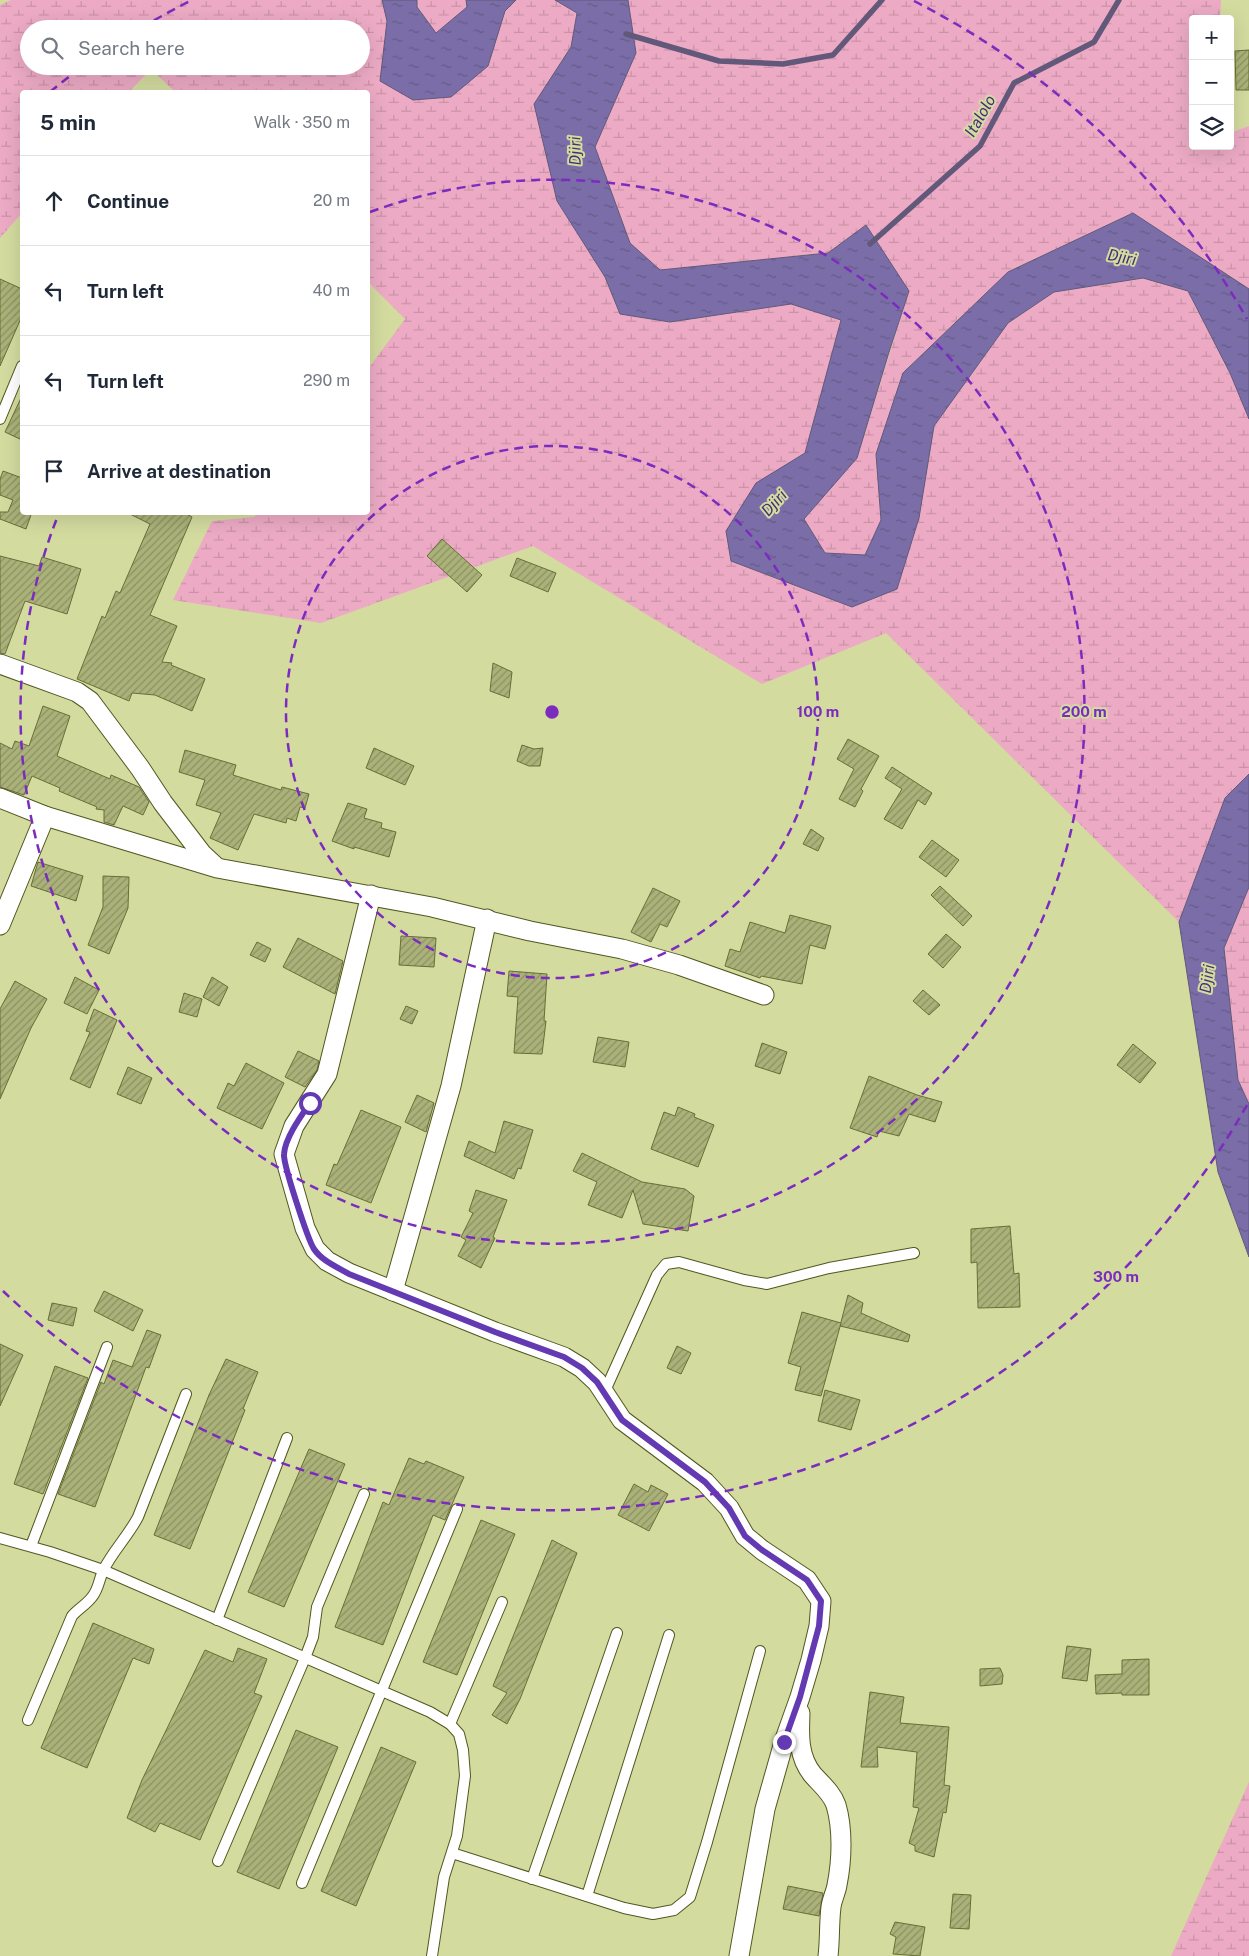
<!DOCTYPE html>
<html lang="en">
<head>
<meta charset="utf-8">
<style>
	:root { --surface:#fff; --page:#f2f2f3; --text:#1f2937; --muted:#747a83; --line:#e0e1e3 }
	body { margin:0; font-family:"Public Sans",sans-serif; background:var(--page); color:var(--text) }
	.controls { position:absolute; right:15px; top:15px; display:grid; overflow:hidden; border-radius:5px; box-shadow:0 5px 20px #0002 }
	.controls button { width:45px; height:45px; display:grid; place-items:center; padding:0; border:0; border-bottom:1px solid var(--line); background:var(--surface); color:var(--text); font:25px sans-serif }
	.stop { position:absolute; width:15px; height:15px; margin:-11px; border:4px solid #633ab2; border-radius:50%; background:#fff }
	.stop.end { background:#633ab2; border-color:#fff; box-shadow:0 1px 5px #0008 }
	.list { margin:0; padding:0; list-style:none }
	h2 { display:flex; justify-content:space-between; align-items:center; height:65px; margin:0; padding:0 20px; font-size:21px }
	h2 small { font-size:16px; font-weight:400; color:var(--muted) }
	.list li { display:grid; grid-template-columns:32px 1fr auto; gap:15px; align-items:center; box-sizing:border-box; height:90px; padding:0 20px; border-top:1px solid var(--line) }
	.list b { display:block; font-size:19px; white-space:nowrap }
	.list em { font-size:16px; font-style:normal; color:var(--muted) }
	.icon { flex:none; width:28px; height:28px; fill:none; stroke:currentColor; stroke-width:2; stroke-linecap:round; stroke-linejoin:round }
	.map { position:relative; flex:none; width:1249px; height:1956px; overflow:hidden }
	.search { position:absolute; background:var(--surface); box-shadow:0 5px 20px #0002; left:20px; top:20px; width:350px; height:55px; display:flex; align-items:center; gap:12px; box-sizing:border-box; padding:0 18px; border-radius:28px; color:var(--muted); font-size:19px }
	.panel { position:absolute; background:var(--surface); box-shadow:0 5px 20px #0002; left:20px; top:90px; width:350px; height:425px; border-radius:5px }
	.map>svg:first-child { display:block }
</style>
</head>
<body>
<div class="map">
<svg width="1249" height="1956" viewBox="0 0 1249 1956">
	<defs>
		<pattern id="wetland-marsh" width="20" height="14" patternUnits="userSpaceOnUse" patternTransform="scale(1.25)"><rect width="20" height="14" fill="#ecaac4"/><path d="M1 5h8M5 5V1M11 12h8M15 12V8" fill="none" stroke="#ca92a7"/></pattern>
		<pattern id="water-ripples" width="26" height="14" patternUnits="userSpaceOnUse" patternTransform="scale(1.25)"><rect width="26" height="14" fill="#7b6ea8"/><path d="M2 4q2-2 4 0t4 0M15 11q2-2 4 0t4 0" fill="none" stroke="#655a87"/></pattern>
		<pattern id="building-hatch" width="6" height="6" patternUnits="userSpaceOnUse" patternTransform="scale(1.25)"><rect width="6" height="6" fill="#abb279"/><path d="M-1 1l2-2M0 6l6-6M5 7l2-2" fill="none" stroke="#8b9162"/></pattern>
	</defs>
	<rect width="100%" height="100%" fill="#d3db9f"/>
	<g fill="url(#wetland-marsh)" fill-rule="evenodd">
		<path d="M11,0H382L387,21L381,81L488,66L505,11L516,0H555L577,13L571,47L534,104L557,201L605,277L620,314L670,322L791,304L841,320L805,453L756,483L852,607L919,518L934,426L1008,323L1054,292L1143,278L1188,291L1230,373L1249,419V774L1225,798L1179,922L886,633L762,684L533,546L321,623L173,600L212,521L254,517L258,513L368,512V369L405,319L368,282V92H175L151,69L129,92H22V213L0,238V5ZM29,29H361V66H29Z"/>
		<path d="M417,0H466L468,7L436,34L417,6Z"/>
		<path d="M628,0H1221L1220,19H1193V146H1230V133L1249,126V289L1133,213L1008,272L876,454L881,520L865,555L825,553L804,519L857,458L909,291L866,225L828,253L660,270L630,243L595,147L636,53Z"/>
		<path d="M1249,887V1104L1238,1080L1224,948Z"/>
		<path d="M1249,1782V1956H1171Z"/>
	</g>
	<g fill="url(#water-ripples)" stroke="#61587a">
		<path d="M382,0H417V7L436,33L467,7L466,0H516L505,11L488,66L451,97L413,100L380,81L387,21Z"/>
		<path d="M555,0H628L636,53L595,147L630,243L660,270L828,253L866,225L909,291L889,352L857,458L804,519L825,553L865,555L881,520L876,454L903,373L1008,272L1133,213L1249,289V419L1230,373L1188,291L1143,278L1054,292L1008,323L934,426L919,518L897,589L852,607L731,561L726,531L756,483L805,453L841,320L791,304L670,322L620,314L605,277L557,201L534,104L571,47L577,13Z"/>
		<path d="M1249,774V887L1224,948L1238,1080L1249,1104V1257L1218,1172L1179,922L1225,798Z"/>
	</g>
	<g fill="none" stroke-linecap="round" stroke-linejoin="round">
		<g stroke="#61587a" stroke-width="5.5">
			<path d="M626,34L719,61L783,64L833,55L882,0"/>
			<path d="M870,244L980,146L1014,83L1094,42L1119,0"/>
		</g>
	</g>
	<g fill="url(#building-hatch)" stroke="#686e37">
		<path d="M1249,50V90H1236L1235,51Z"/>
		<path d="M0,279L22,289V316L0,366Z"/>
		<path d="M22,396V440L5,432Z"/>
		<path d="M3,471L22,478V512H32L26,529L0,519V512H8L13,500L0,495V479Z"/>
		<path d="M126,512H183L192,517L150,615L177,626L162,662L172,663L171,665L205,679L192,711L155,695L132,693L129,701L77,679L102,616L105,618L116,591L120,593L150,524Z"/>
		<path d="M442,539L482,575L467,592L427,556Z"/>
		<path d="M0,556L39,566L42,557L81,569L67,614L25,601L5,654L0,653Z"/>
		<path d="M517,558L556,573L548,592L510,576Z"/>
		<path d="M493,663L512,672L509,698L490,691Z"/>
		<path d="M43,706L70,716L57,756L110,779L111,775L139,787L149,802L143,815L123,806L114,825L104,822V810L96,809L97,807L59,791L60,788L32,776L24,795L0,787V743L12,749L15,741L29,746Z"/>
		<path d="M848,739L879,756L861,789L863,791L855,807L839,799L854,769L837,759Z"/>
		<path d="M522,745L534,749L543,748L540,766H529L517,761Z"/>
		<path d="M374,748L414,766L405,785L366,768Z"/>
		<path d="M185,750L236,765L233,775L281,790L282,787L309,794L305,808L300,807L296,821L287,818L286,823L254,814L238,850L210,838L221,813L196,805L205,780L179,772Z"/>
		<path d="M892,767L932,793L925,805L918,800L902,829L884,819L902,789L885,778Z"/>
		<path d="M348,803L367,809L364,818L382,823L381,828L396,832L389,857L354,847V849L332,841Z"/>
		<path d="M811,829L824,838L818,851L803,844Z"/>
		<path d="M932,840L959,860L946,877L919,857Z"/>
		<path d="M38,862L83,876L76,901L31,886Z"/>
		<path d="M103,876L129,877L128,908L109,954L88,945L103,907Z"/>
		<path d="M940,886L972,916L963,926L931,895Z"/>
		<path d="M653,888L680,901L667,927L660,924L651,942L631,932Z"/>
		<path d="M790,915L831,926L825,949L810,945L802,984L761,976L760,978L725,966L730,949L740,952L750,922L785,933Z"/>
		<path d="M946,934L961,947L943,968L928,954Z"/>
		<path d="M401,936L436,938L434,967L399,965Z"/>
		<path d="M298,938L343,961L335,994L283,967Z"/>
		<path d="M257,942L271,949L265,962L250,955Z"/>
		<path d="M509,971L547,974L544,1021H546L542,1054L514,1053L518,997L507,996Z"/>
		<path d="M75,977L99,990L87,1014L64,1003Z"/>
		<path d="M212,977L228,987L219,1006L203,997Z"/>
		<path d="M15,981L47,999L31,1028L0,1099V1009Z"/>
		<path d="M923,990L940,1005L929,1015L913,1001Z"/>
		<path d="M184,993L202,999L197,1017L179,1012Z"/>
		<path d="M406,1006L418,1011L412,1024L400,1019Z"/>
		<path d="M94,1009L117,1020L90,1088L70,1079L90,1032L86,1031Z"/>
		<path d="M598,1037L629,1042L625,1067L593,1062Z"/>
		<path d="M762,1043L787,1052L780,1074L755,1066Z"/>
		<path d="M1133,1044L1156,1063L1140,1083L1117,1065Z"/>
		<path d="M298,1051L319,1061L317,1070L305,1087L285,1077Z"/>
		<path d="M246,1063L284,1083L262,1129L217,1108L228,1083L234,1086Z"/>
		<path d="M128,1067L152,1078L141,1104L117,1094Z"/>
		<path d="M869,1076L917,1095L942,1102L935,1122L909,1114L899,1136L879,1131L877,1137L850,1128Z"/>
		<path d="M417,1095L434,1103L426,1132L405,1122Z"/>
		<path d="M678,1107L695,1114L694,1117L714,1125L698,1167L651,1149L664,1112L675,1116Z"/>
		<path d="M361,1110L401,1127L371,1203L326,1185L334,1164L337,1165Z"/>
		<path d="M504,1121L533,1130L521,1169L518,1168L514,1179L464,1156L469,1141L495,1153Z"/>
		<path d="M582,1153L642,1182L685,1189L694,1196L688,1231L643,1224L633,1190L622,1218L588,1205L597,1182L573,1171Z"/>
		<path d="M476,1190L507,1200L493,1237L495,1238L481,1268L458,1256L466,1240L461,1237L473,1213L469,1211Z"/>
		<path d="M1010,1226L1014,1274L1019,1273L1020,1307L978,1308L977,1262L971,1263V1229Z"/>
		<path d="M104,1291L143,1310L133,1331L94,1311Z"/>
		<path d="M848,1295L863,1303L861,1313L910,1335L908,1342L840,1326Z"/>
		<path d="M52,1303L77,1308L73,1326L48,1320Z"/>
		<path d="M802,1312L841,1323L821,1396L795,1390L801,1367L788,1363Z"/>
		<path d="M147,1330L161,1335L149,1368L146,1367L95,1507L58,1494L101,1382L104,1384L113,1360L132,1367Z"/>
		<path d="M0,1344L23,1355L0,1406Z"/>
		<path d="M677,1346L691,1353L681,1374L667,1368Z"/>
		<path d="M226,1359L258,1372L243,1409L245,1410L190,1549L154,1535L209,1395Z"/>
		<path d="M55,1366L88,1378L43,1494L14,1484Z"/>
		<path d="M825,1390L860,1400L851,1430L818,1421Z"/>
		<path d="M309,1449L345,1464L284,1607L248,1592Z"/>
		<path d="M409,1458L424,1464L426,1461L464,1477L445,1520L433,1515L383,1645L335,1627L383,1502L389,1505Z"/>
		<path d="M634,1484L648,1492L651,1485L668,1494L649,1531L618,1515Z"/>
		<path d="M481,1520L515,1534L457,1675L423,1662Z"/>
		<path d="M552,1540L577,1553L520,1699L507,1724L492,1715L507,1693L493,1686Z"/>
		<path d="M93,1623L154,1649L149,1664L133,1658L87,1768L41,1748Z"/>
		<path d="M1067,1646L1091,1649L1087,1681L1062,1678Z"/>
		<path d="M238,1648L267,1659L254,1693L262,1696L200,1840L160,1823L155,1832L127,1818L142,1780L205,1650L233,1662Z"/>
		<path d="M1149,1659V1695H1122V1693L1096,1694L1095,1675L1122,1674V1660Z"/>
		<path d="M1000,1668L1003,1675L1002,1684L980,1686V1669Z"/>
		<path d="M870,1692L904,1697L900,1723L949,1727L944,1785L950,1786L946,1813L943,1812L934,1857L915,1851V1846L909,1843L919,1808L913,1807L917,1752L877,1747L878,1767H861Z"/>
		<path d="M296,1730L338,1747L279,1889L237,1872Z"/>
		<path d="M381,1747L416,1762L356,1906L321,1891Z"/>
		<path d="M788,1886L823,1893L819,1916L783,1909Z"/>
		<path d="M953,1894L971,1895L969,1929L950,1928Z"/>
		<path d="M895,1922L925,1927L920,1956L893,1954L896,1937L890,1934Z"/>
	</g>
	<g fill="none" stroke-linecap="round" stroke-linejoin="round">
		<g stroke="#52571f" stroke-width="12">
			<g id="lane">
				<path d="M0,419L22,366"/>
				<path d="M604,1393L657,1275L666,1264L679,1262L744,1280L767,1284L829,1268L914,1253"/>
				<path d="M0,1538L50,1552L103,1570L430,1712L450,1724L459,1734L463,1750L465,1776L457,1836L444,1877L432,1956"/>
				<path d="M31,1546L107,1347"/>
				<path d="M217,1620L287,1438"/>
				<path d="M28,1720L72,1616C79,1608 86,1605 92,1597C99,1589 99,1578 104,1569C113,1551 128,1536 138,1517L186,1394"/>
				<path d="M450,1724L502,1602"/>
				<path d="M452,1853L624,1908L653,1914L674,1910L690,1897L707,1842L760,1651"/>
				<path d="M218,1861L305,1658L313,1637L317,1607L364,1494"/>
				<path d="M532,1879L617,1633"/>
				<path d="M302,1883L457,1509"/>
				<path d="M587,1896L669,1635"/>
			</g>
		</g>
		<g stroke="#52571f" stroke-width="21">
			<g id="street">
				<path d="M0,664L77,692L90,701L140,768L163,803L202,854L216,867"/>
				<path d="M0,798L45,816L217,868L432,907L530,931L622,949L679,965L764,995"/>
				<path d="M371,895L327,1074L294,1126L284,1154L305,1228L315,1249L327,1261L349,1273L495,1332L564,1357L582,1368L597,1382L622,1420L705,1482L729,1508L745,1536L762,1550L807,1580L821,1601L819,1626L811,1660L800,1697L784,1742L765,1809L739,1956"/>
				<path d="M0,925L45,816"/>
				<path d="M393,1291L451,1086L487,919"/>
				<path d="M800,1713C799,1735 798,1757 813,1775C821,1784 832,1793 836,1805C843,1829 842,1860 837,1885C836,1892 832,1899 831,1907C829,1923 830,1940 828,1956"/>
			</g>
		</g>
		<use href="#lane" stroke="#fff" stroke-width="10"/>
		<use href="#street" stroke="#fff" stroke-width="19"/>
	</g>
	<g fill="none" stroke-linecap="round" stroke-linejoin="round">
		<path stroke="#633ab2" stroke-width="6" d="M310,1103C301,1116 285,1138 284,1154C283,1164 308,1240 314,1249C322,1261 337,1267 349,1274L495,1332L564,1357L582,1368L597,1382L622,1420L705,1482L729,1508L745,1536L762,1550L807,1580L821,1601L819,1626L800,1697L784,1742"/>
	</g>
	<g fill="none" stroke="#7b2cbf" stroke-width="2.5" stroke-dasharray="9 6">
		<circle cx="552" cy="712" r="266"/>
		<path d="M370 212A532 532 0 1 1 59 513"/>
		<path d="M1247 1105A798 798 0 0 1 3 1291M50 92A798 798 0 0 1 83 66M141 28A798 798 0 0 1 190 1M914 1A798 798 0 0 1 1247 319"/>
	</g>
	<g text-anchor="middle" dominant-baseline="central" stroke-width="4" stroke-linejoin="round" paint-order="stroke">
		<g font-size="16" font-style="italic" fill="#452f77" stroke="#d3db9f">
			<text transform="translate(980 116) rotate(-60)">Italolo</text>
			<text transform="translate(575 151) rotate(-91)">Djiri</text>
			<text transform="translate(1122 257) rotate(11)">Djiri</text>
			<text transform="translate(774 503) rotate(-47)">Djiri</text>
			<text transform="translate(1207 979) rotate(-82)">Djiri</text>
		</g>
	</g>
	<circle cx="552" cy="712" r="8" fill="#7b2cbf" stroke="#d3db9f" stroke-width="2.5"/>
	<g font-size="15" text-anchor="middle" font-weight="bold" fill="#7b2cbf" stroke="#d3db9f" stroke-width="4" stroke-linejoin="round" paint-order="stroke">
		<text x="818" y="717">100 m</text>
		<text x="1084" y="717">200 m</text>
		<text x="1116" y="1282">300 m</text>
	</g>
</svg>
<div class="controls">
<button>+</button>
<button>−</button>
<button><svg class="icon" aria-label="layers" viewBox="0 0 24 24"><path d="M12 4l9 5-9 5-9-5zM3 14l9 5 9-5"/></svg></button>
</div>
<div class="stop" style="left:310px;top:1103px"></div>
<div class="stop end" style="left:784px;top:1742px"></div>
<div class="search"><svg class="icon" aria-label="search" viewBox="0 0 24 24"><circle cx="10" cy="10" r="6"/><path d="M15 15l6 6"/></svg>Search here</div>
<section class="panel">
<h2>5 min<small>Walk · 350 m</small></h2>
<ul class="list">
<li><svg class="icon" aria-label="ahead" viewBox="0 0 24 24"><path d="M12 20V5M6 11l6-6 6 6"/></svg><div><b>Continue</b></div><em>20 m</em></li>
<li><svg class="icon" aria-label="left" viewBox="0 0 24 24"><path d="M17 20v-9H6M10 6l-5 5 5 5"/></svg><div><b>Turn left</b></div><em>40 m</em></li>
<li><svg class="icon" aria-label="left" viewBox="0 0 24 24"><path d="M17 20v-9H6M10 6l-5 5 5 5"/></svg><div><b>Turn left</b></div><em>290 m</em></li>
<li><svg class="icon" aria-label="arrive" viewBox="0 0 24 24"><path d="M6 21V4h12l-3 4 3 4H6"/></svg><div><b>Arrive at destination</b></div></li>
</ul>
</section>
</div>
</body>
</html>
